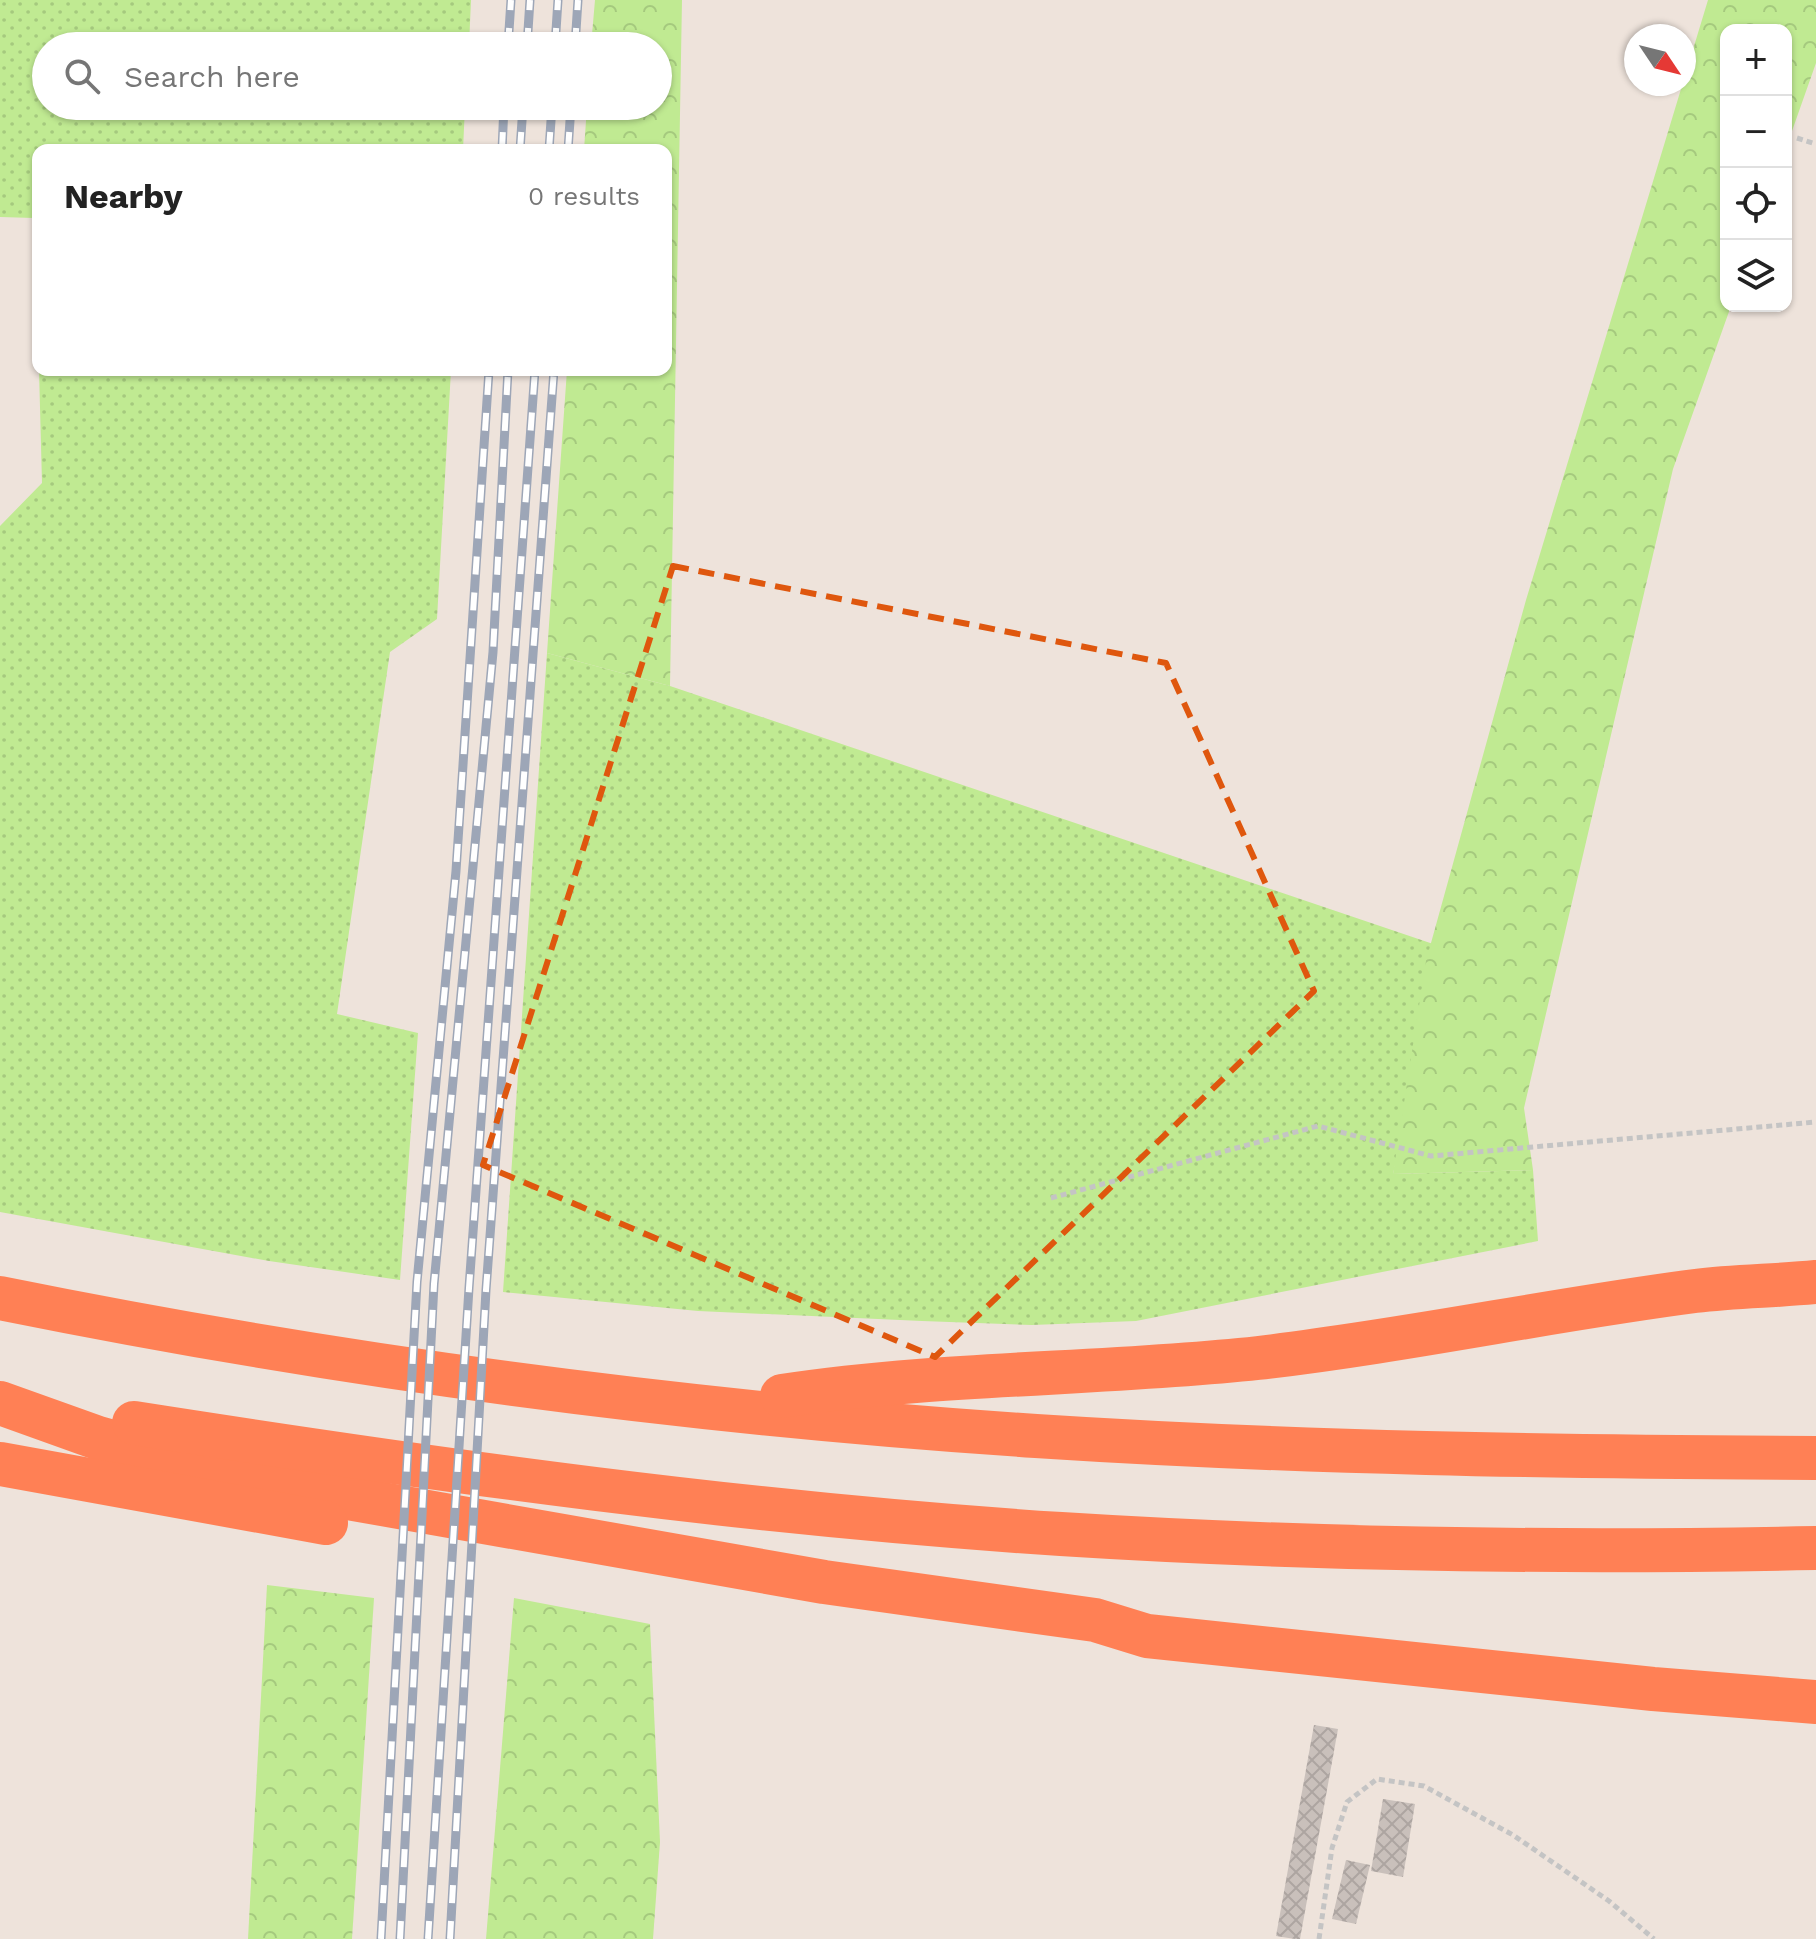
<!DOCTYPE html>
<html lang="en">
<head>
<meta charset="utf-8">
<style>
	:root { --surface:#fff; --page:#f2f2f2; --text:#222; --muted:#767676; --line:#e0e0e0 }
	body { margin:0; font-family:"Work Sans",sans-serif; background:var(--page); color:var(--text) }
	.controls { position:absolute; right:24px; top:24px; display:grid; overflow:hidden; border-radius:16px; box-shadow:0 2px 6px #0004 }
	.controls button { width:72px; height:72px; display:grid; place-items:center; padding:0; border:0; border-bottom:2px solid var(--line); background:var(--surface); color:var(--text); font:40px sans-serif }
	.compass { position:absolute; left:1624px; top:24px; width:72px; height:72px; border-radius:50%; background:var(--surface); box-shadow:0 2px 6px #0004; rotate:125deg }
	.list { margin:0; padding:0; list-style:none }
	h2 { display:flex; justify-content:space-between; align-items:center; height:104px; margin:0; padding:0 32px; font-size:34px }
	h2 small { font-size:26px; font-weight:400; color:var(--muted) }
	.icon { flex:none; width:44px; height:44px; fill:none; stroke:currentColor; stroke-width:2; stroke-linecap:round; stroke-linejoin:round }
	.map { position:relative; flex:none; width:1816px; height:1939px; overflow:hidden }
	.search { position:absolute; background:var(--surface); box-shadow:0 2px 6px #0004; left:32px; top:32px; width:640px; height:88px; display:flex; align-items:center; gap:20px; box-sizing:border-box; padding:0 28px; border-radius:44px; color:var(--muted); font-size:30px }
	.panel { position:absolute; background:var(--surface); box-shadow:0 2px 6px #0004; left:32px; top:144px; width:640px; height:232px; border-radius:16px }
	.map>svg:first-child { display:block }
</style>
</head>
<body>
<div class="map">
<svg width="1816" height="1939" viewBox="0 0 1816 1939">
	<defs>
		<pattern id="grass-dots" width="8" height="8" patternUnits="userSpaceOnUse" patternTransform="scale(2)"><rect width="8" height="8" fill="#c0ea92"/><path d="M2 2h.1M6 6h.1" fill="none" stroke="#a5c97e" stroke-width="1.8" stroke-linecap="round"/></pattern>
		<pattern id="forest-crowns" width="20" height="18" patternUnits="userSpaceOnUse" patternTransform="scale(2)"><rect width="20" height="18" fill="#c0ea92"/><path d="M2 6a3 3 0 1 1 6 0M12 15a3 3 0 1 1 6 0" fill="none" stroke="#a5c97e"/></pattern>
		<pattern id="building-cross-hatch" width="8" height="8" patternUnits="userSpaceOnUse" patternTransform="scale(2)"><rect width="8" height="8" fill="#c9c0bb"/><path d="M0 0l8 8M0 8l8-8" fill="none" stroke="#ada5a1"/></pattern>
	</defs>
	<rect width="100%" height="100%" fill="#eee3db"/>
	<g fill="url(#grass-dots)">
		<path d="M0,0H471L469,46H46V106H465L463,150H38V345L34,218L0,217Z"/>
		<path d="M39,370H451L437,619L390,652L337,1014L418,1033L400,1280L269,1261L0,1212V526L42,483Z"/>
		<path d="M547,653L670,686L1445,948L1393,1174L1533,1170L1538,1241L1136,1321L1032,1325L922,1321L698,1311L503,1292Z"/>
	</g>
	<g fill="url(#forest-crowns)">
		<path d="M595,0H682L670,686L547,653L567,370H666V150H584L587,106H658V46H591Z"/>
		<path d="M1708,0H1816V63L1786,148V30H1726V306H1731L1673,469L1524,1108L1533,1170L1393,1174L1426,961L1526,600Z"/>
		<path d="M267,1585L374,1598L352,1939H248Z"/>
		<path d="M514,1598L650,1624L660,1842L653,1939H486Z"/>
	</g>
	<g fill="url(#building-cross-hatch)">
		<path d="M1314,1725L1338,1729L1300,1939H1295L1276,1936Z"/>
		<path d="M1383,1799L1415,1804L1403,1877L1371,1871Z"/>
		<path d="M1346,1860L1370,1865L1356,1924L1332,1919Z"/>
	</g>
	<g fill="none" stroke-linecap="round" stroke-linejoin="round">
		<g stroke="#c4c4c4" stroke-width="5" stroke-dasharray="6 4" stroke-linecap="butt">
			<path d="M1797,138L1816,144"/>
			<path d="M1051,1198L1318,1126L1431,1156L1816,1122"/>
			<path d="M1319,1939L1332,1848L1347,1802L1377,1779L1424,1786L1513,1835L1609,1901L1654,1939"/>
		</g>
		<g stroke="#ff8055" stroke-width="44">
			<path d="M0,1298C341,1367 689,1413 1036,1436C1296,1453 1556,1457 1816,1458"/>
			<path d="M782,1396C940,1372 1100,1375 1258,1358C1405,1341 1549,1310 1695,1291C1735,1286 1776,1286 1816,1282"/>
			<path d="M0,1403L98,1438L205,1468L331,1495L824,1582L1095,1620L1147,1636L1653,1689L1816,1702"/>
			<path d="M134,1423C441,1471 750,1514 1061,1534C1312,1550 1564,1553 1816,1548"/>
			<path d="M0,1464L326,1523"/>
		</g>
		<g stroke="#9da6b7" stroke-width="9">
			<g id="rail">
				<path d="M508,46L511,0"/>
				<path d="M527,46L530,0"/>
				<path d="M555,46L558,0"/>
				<path d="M575,46L578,0"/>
				<path d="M502,150L504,106"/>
				<path d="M520,150L523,106"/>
				<path d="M549,150L552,106"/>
				<path d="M568,150L571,106"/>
				<path d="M381,1939L417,1282L456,871L489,370"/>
				<path d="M400,1939L434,1284L493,652L508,370"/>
				<path d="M428,1939L469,1288L535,370"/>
				<path d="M450,1939L486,1290L554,370"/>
			</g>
		</g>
		<use href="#rail" stroke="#fff" stroke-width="6" stroke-dasharray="18" stroke-linecap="butt"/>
	</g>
	<path fill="none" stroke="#df570e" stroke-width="6" stroke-dasharray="16 10" stroke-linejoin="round" d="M673,566L1166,663L1314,991L935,1357L483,1165Z"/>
</svg>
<div class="controls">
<button>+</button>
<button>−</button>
<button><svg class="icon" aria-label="locate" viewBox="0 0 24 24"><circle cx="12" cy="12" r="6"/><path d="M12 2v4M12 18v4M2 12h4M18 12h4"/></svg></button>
<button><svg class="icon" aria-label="layers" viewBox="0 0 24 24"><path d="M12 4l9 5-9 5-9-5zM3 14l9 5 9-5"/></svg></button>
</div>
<svg class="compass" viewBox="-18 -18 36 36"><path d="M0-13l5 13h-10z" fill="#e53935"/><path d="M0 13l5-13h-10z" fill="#767676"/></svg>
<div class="search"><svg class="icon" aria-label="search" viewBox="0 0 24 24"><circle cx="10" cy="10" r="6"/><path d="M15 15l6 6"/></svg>Search here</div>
<section class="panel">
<h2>Nearby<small>0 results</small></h2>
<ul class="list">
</ul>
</section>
</div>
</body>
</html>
